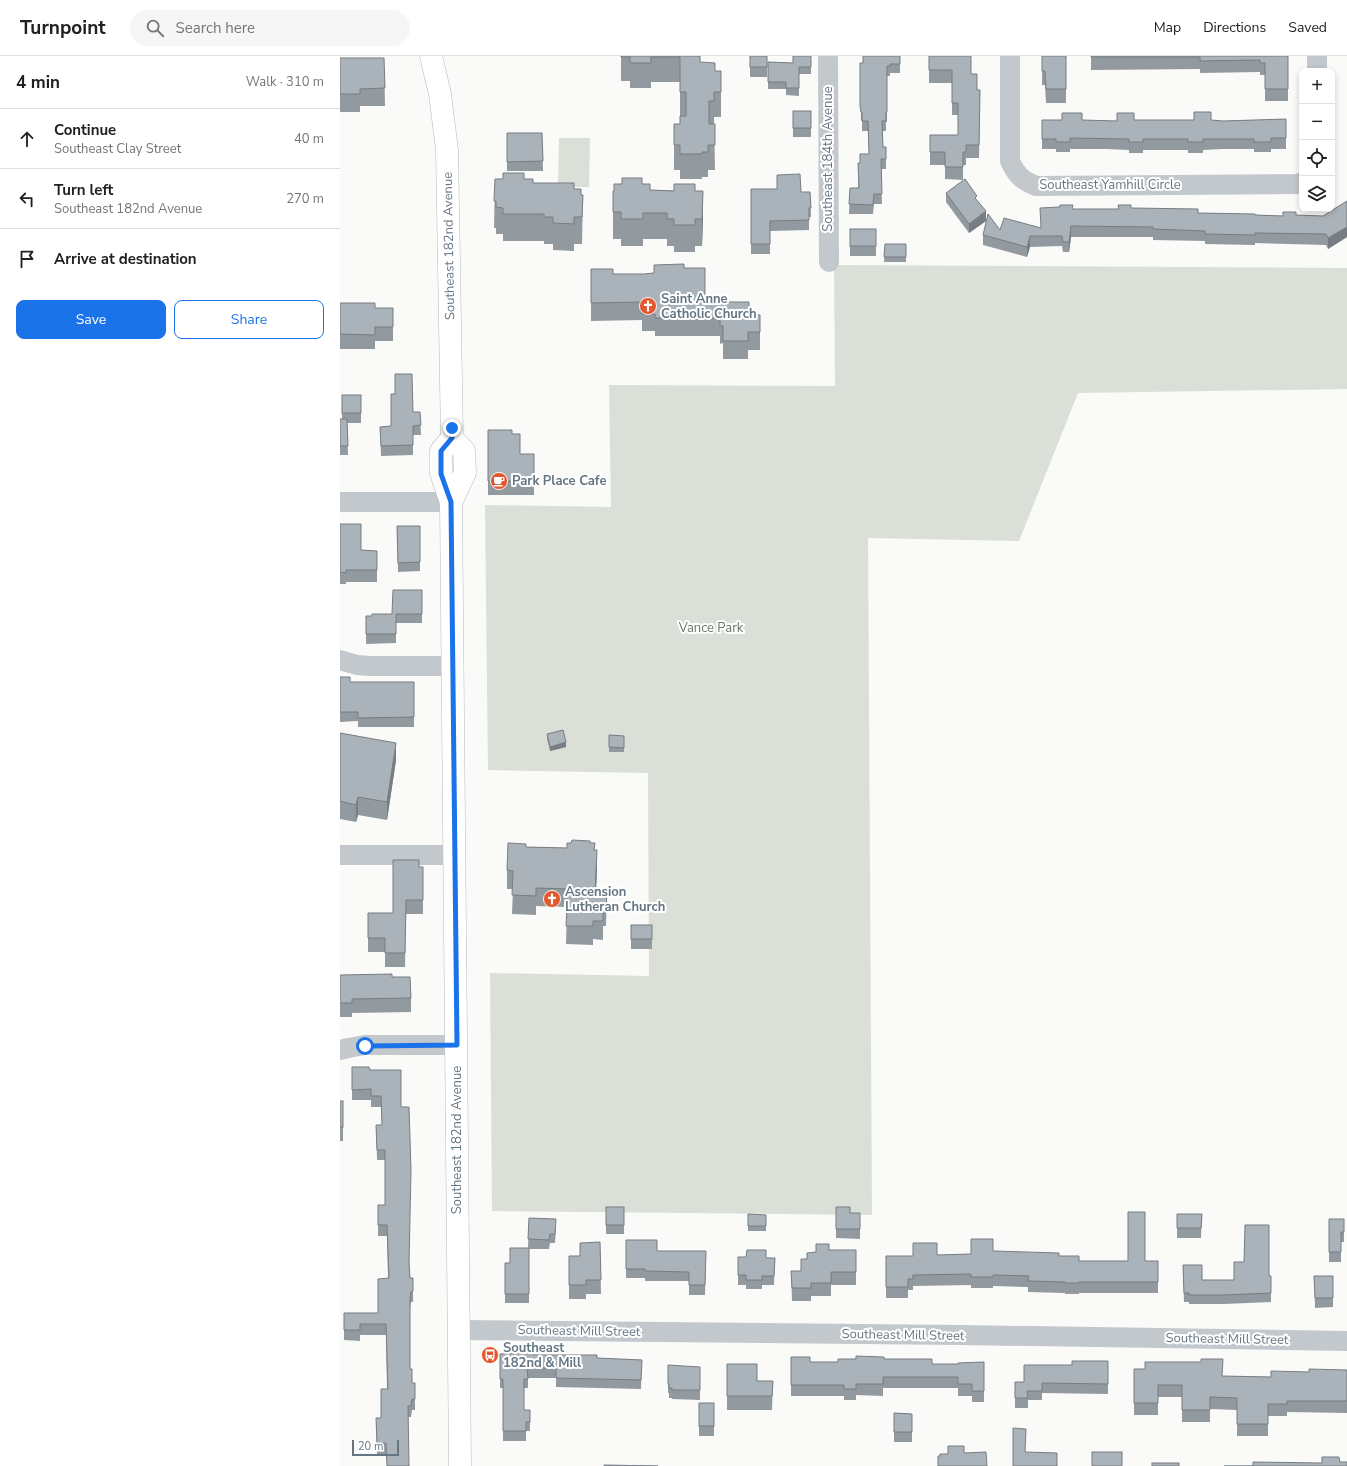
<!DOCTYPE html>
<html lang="en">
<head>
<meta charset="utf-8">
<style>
	:root { --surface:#fff; --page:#f6f6f6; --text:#202124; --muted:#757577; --line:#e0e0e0; --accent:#1a73e8 }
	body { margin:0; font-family:"Nunito Sans",sans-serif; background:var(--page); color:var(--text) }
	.controls { position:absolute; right:12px; top:12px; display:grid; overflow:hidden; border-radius:8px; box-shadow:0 2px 6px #0003 }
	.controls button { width:36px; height:36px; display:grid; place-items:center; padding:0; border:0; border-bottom:1px solid var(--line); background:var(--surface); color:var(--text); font:20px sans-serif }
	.scale { position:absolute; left:12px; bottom:10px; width:47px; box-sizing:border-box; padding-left:4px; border:2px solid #657683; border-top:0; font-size:11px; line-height:14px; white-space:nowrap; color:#657683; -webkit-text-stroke:3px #fff; paint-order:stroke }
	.stop { position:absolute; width:12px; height:12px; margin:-9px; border:3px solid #1a73e8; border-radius:50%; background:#fff }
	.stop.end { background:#1a73e8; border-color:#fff; box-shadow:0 1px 4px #0008 }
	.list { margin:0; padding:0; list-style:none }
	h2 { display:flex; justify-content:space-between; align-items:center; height:52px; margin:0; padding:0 16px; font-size:17px }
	h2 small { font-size:13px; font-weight:400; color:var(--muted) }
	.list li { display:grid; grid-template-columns:26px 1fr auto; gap:12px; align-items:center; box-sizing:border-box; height:60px; padding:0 16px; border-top:1px solid var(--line) }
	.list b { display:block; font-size:15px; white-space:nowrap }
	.list p { margin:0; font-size:13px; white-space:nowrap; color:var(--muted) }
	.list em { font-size:13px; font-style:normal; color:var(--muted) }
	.actions { display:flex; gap:8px; padding:12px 16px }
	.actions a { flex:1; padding:9px 0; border:1px solid var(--accent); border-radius:8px; text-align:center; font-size:14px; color:var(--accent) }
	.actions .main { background:var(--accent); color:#fff }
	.icon { flex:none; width:22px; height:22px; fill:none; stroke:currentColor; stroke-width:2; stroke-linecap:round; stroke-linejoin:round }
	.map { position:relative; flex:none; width:1007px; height:1410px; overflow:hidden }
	header { display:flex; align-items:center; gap:24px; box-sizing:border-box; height:56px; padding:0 20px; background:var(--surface); border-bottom:1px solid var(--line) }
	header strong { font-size:19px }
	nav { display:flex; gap:22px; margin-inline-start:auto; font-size:14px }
	.search { width:280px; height:36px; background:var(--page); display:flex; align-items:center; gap:10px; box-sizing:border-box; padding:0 14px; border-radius:22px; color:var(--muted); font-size:15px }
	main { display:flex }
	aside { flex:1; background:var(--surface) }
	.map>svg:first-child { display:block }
</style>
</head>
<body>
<header>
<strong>Turnpoint</strong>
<div class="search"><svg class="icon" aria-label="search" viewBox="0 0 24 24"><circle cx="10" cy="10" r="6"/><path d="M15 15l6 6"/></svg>Search here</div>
<nav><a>Map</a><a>Directions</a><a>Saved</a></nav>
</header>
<main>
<aside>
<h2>4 min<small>Walk · 310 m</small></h2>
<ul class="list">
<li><svg class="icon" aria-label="ahead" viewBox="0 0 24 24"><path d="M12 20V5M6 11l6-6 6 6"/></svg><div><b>Continue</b><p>Southeast Clay Street</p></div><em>40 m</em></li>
<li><svg class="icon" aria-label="left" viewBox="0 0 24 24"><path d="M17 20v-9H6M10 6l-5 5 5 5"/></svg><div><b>Turn left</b><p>Southeast 182nd Avenue</p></div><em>270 m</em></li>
<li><svg class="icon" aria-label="arrive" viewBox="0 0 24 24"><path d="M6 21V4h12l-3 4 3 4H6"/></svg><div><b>Arrive at destination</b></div></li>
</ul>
<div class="actions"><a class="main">Save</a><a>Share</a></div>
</aside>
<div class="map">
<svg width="1007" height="1410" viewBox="0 0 1007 1410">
	<rect width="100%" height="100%" fill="#fafaf8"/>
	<g fill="#dadfd7">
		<path d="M219,82H250L249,131H218Z"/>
		<path d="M494,209L1007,212V333L738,337L679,485L528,482L532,1159L152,1155L150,917L309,920L308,717L148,714L145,449L271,451L269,329L495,330Z"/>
	</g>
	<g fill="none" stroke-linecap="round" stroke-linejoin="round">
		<g stroke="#b5babe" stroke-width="23">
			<g id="major">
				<path d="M91,0L100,38L107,94L112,382L124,395L125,417L111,446"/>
				<path d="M112,382L101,395V417L111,446L120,1410"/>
			</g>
		</g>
		<g stroke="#c3c8cc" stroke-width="20">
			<path d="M488,0L489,206"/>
			<path d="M670,0V105C677,120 682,124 696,130L957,128L962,126"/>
			<path d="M977,15V0"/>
			<path d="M0,446H111"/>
			<path d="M0,604L17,609L30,610H113"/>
			<path d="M0,799H115"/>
			<path d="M0,994L8,992L25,989H117"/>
			<path d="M119,1274L620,1279L1007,1285"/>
		</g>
		<use href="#major" stroke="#fff" stroke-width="22"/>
	</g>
	<g fill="#929a9f">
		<path d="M281,0H360V6L375,15H381V61H374L375,114H368V121H362V123H340V114H334V68H340V26H311V32H290V25H281Z"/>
		<rect x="410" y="0" width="17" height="21"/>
		<path d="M471,0V18H459V40L446,39V33H428V6L453,7Z"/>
		<path d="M560,0V17H550V20H547V66H546V75H542L543,91H546V113H541L542,148H534L533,158H509L510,132H518L520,107L529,98L528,75H522V65H521L520,7H523Z"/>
		<path d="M589,0L631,18L637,34H640L639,102H626V109H623V124L605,123V109H590V79H618V59H612V27H589Z"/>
		<path d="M702,0H726V47H706L705,29H702Z"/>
		<path d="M751,0H948V45H925V19H920V16L860,17V13L751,14Z"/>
		<path d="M0,2H44L45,50H20V56H0Z"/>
		<rect x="453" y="55" width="18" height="26"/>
		<path d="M946,63V93H931V96H914V93H883L863,94V97H848V94H803V97H789V94L767,93H730V96H716V93H702V64L777,65L871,64L883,65Z"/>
		<path d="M167,77H202L203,115H167Z"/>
		<path d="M155,123H184L193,127L234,133L241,139H243L242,188H234V195L213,194V188H204V185H163V178H156V172H154Z"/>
		<path d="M302,128L310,134L355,135L363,162L362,190H355V196H334V190H327V183H303V190H281V183H273V135Z"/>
		<path d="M411,133L461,136H470L471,161H469V174L430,175V198H411Z"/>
		<path d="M606,137L637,144L646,165L629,177L606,146Z"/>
		<path d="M1007,145V181L988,193L986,189L915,187V189L865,188V185L813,184V181H731L729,196H723L722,190L690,191L687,201L643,189V179L660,174L701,172L733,153H778L791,152L858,157L915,159L943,160L956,159L983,160Z"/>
		<rect x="510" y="173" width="26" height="27"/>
		<path d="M545,188H566V206H544Z"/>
		<path d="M344,212L365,246L409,259H420V294H408V303H383V287L380,288V280H315V275H302V264L251,265V213L273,218H304L314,217Z"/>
		<path d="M0,247L35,252H53V285H35V293H0Z"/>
		<path d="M2,339H21V367H7L8,399H0V363H2Z"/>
		<path d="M73,356H80L81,379H73V399L41,400L40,371L51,370Z"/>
		<path d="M148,374L172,378L180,398H194V439H148Z"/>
		<path d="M0,468L21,494L37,495V526H6V528H0Z"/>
		<path d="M57,470H80V515L58,516Z"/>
		<path d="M82,534V567H56V587L26,588V560H32L52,558Z"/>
		<path d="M0,621L10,626H74V671H18V665L0,666Z"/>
		<path d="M0,677L56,704L47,764L18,759L16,766L0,763Z"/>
		<path d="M207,678L226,691L210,695L207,683Z"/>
		<path d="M269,679L284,680V696H269Z"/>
		<path d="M250,787L255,794L257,812L256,836H267L266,870H263V884L253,883V889L226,888L227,851L196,850V859L172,858L173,833H167V814L186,791L227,792Z"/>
		<path d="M79,811H83V858H66L65,911H45V896H28V857H53Z"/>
		<rect x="291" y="869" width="21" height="24"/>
		<path d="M0,919L52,921L71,942V956L12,957V961H0Z"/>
		<path d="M12,1011L30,1014L61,1051L70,1222H73V1246H71L70,1253V1313L72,1327H75V1354H72L71,1361H68L46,1398H37L36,1362H41L47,1333L46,1279H20V1285L4,1284V1257H38L48,1222L47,1180H38V1149H45V1104H37L36,1069H42L41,1051H31V1044H12Z"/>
		<rect x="0" y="1045" width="3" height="40"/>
		<rect x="266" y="1151" width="18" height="27"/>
		<path d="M496,1151L510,1157H520V1183L496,1182Z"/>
		<path d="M408,1158L426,1159V1175H408Z"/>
		<path d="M837,1158H862L861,1182H837Z"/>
		<path d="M189,1162L216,1173L215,1187H210L209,1193H189V1247H165V1207H170L188,1192Z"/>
		<path d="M989,1163H1004V1186H1001V1206H989Z"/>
		<path d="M286,1184L317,1195H366L365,1239H349V1225H305V1222H286Z"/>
		<path d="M260,1186L261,1238H246V1243H229V1200H240Z"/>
		<path d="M489,1194H516V1229H491V1240H471V1245H452L451,1215H461L467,1203L476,1196Z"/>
		<path d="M653,1195L719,1200L739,1205H818V1237H739V1238H725V1237L688,1236V1231L653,1230V1232H631V1229L573,1230V1234H568V1242H546V1200H573L631,1198Z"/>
		<path d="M398,1201L435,1202L434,1229H422V1233H406V1229H398Z"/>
		<path d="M843,1209L862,1224H894L929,1217L931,1237V1246L884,1248H849V1246H844Z"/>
		<path d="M974,1220H993V1251L975,1252Z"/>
		<path d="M160,1298L302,1304L301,1333L216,1331V1322H188V1332H184V1354H190V1375H186V1385H163V1332H160Z"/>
		<path d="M451,1301L470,1306H498L544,1303L592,1308H618L644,1306V1346H632V1340H618V1332H543V1340L516,1339V1344H504V1340H451Z"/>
		<path d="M768,1305V1338L702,1337V1344H688V1352H675V1326H684L732,1309Z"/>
		<path d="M387,1308L417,1325H433L432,1354H387Z"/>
		<path d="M360,1311V1344L332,1343V1342H329V1337H328V1328Z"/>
		<path d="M794,1313L883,1320L931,1321L969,1316L1007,1314V1357L947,1356V1360H928V1380H897V1354L870,1353V1366H842V1341H818V1359H794Z"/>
		<rect x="359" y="1347" width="15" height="33"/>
		<path d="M554,1357L572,1358V1386H554Z"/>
	</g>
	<g fill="#777d82">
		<path d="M363,135V162L362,190V163Z"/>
		<path d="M646,155V165L629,177V168Z"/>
		<path d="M731,170V181L729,196V186Z"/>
		<path d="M1007,171V181L988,193V182Z"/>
		<path d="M690,180V191L687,201V191Z"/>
		<path d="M226,686V691L210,695V691Z"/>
		<path d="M56,687V704L47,764V746Z"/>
		<path d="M18,741V759L16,766V749Z"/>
		<path d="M257,794V812L255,854V836Z"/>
	</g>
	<g fill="#aab3b9" stroke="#777d82">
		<path d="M281,0H360V6L375,7V15H381V36H374V45H369V68H375V89H368V96H362V98H340V89H334V68H340V60H346V36H340V1H311V7H290V1H281Z"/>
		<rect x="410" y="0" width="17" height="11"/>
		<path d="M453,0H471V11H459V32H446V26H428V6L453,7Z"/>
		<path d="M523,0H560V8H550V10H547V56H546V65H542L543,91H546V103H541L542,138H534L533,149L509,148L510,132H519L518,107H520V98H529L528,65H522V56H521L520,50V7H523Z"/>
		<path d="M589,0H631V18H637V34H640L639,89H626V96H623V111H605V96H590V79H618V47H612V14H589Z"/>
		<path d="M702,0H726V33H706L705,15H702Z"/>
		<path d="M751,0H948V33H925V7H920V4L860,5V1H751Z"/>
		<path d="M0,2H44L45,32L20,33V38H0Z"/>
		<rect x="453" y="55" width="18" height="17"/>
		<path d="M854,56H871V64L883,65L946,63V82H931V86H914V83H863V86H848V83H803V86H789V83L730,82V86H716V83H702V64H722V57H742V64L777,65V57H794V64H854Z"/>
		<path d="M167,77H202L203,105L167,106Z"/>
		<path d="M163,117H184V123H193V127H234V133H241V139H243L242,161H234V168L213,167V161H204V158H163V152L156,151V145H154L155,123H163Z"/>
		<path d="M460,118L461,136H470L471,152H469V164L430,165V188H411V133H437V119Z"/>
		<path d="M282,122H302V128H310V134L334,135V128H355V135H363L362,163H355V169H334V163H327V157H303V163H281V156H273V135H274V128H282Z"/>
		<path d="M625,123L637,140L635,142L646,155L629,168L606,137Z"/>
		<path d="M1007,145V171L988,182L986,178L915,177V179L865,178V175L813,173V171L731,170L729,186H723L722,180H690L687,191L643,179L648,158L660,174L664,162L701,172L700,152L720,151V149H733L732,153H779L778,149H791V152L858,153V157L915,158V159L943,160V156H956V159L983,160Z"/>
		<rect x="510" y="173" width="26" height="17"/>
		<path d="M545,188H566V201H544Z"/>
		<path d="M344,208V212H365V246H409V259H420V276H408V285H383V270H380V262H315V258H302V246L251,247V213H273V218H304L314,217V209Z"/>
		<path d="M0,247H35V252H53V271H35V279L0,278Z"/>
		<path d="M55,318H72L73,356H80L81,369L73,370V389L41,390L40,371L51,370V338H55Z"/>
		<rect x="2" y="339" width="19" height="18"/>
		<path d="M0,363H7L8,390H0Z"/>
		<path d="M148,374H172V378H180V398H194V425H148Z"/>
		<path d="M0,468H21V494L37,495V514H6V517L0,516Z"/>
		<path d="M57,470H80V506L58,507Z"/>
		<path d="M53,534H82V558H56V578H26V560H32V558H52Z"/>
		<path d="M0,621H10V626H74V661L18,662V656H0Z"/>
		<path d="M223,674L226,686L210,691L207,678Z"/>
		<path d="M0,677L56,687L47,746L18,741L16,749L0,745Z"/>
		<path d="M269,679L284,680V692L269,691Z"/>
		<path d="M232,784L250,785V787H255L254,794H257L255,836H267L266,852H263V865H253V870H226L228,833L196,832V840L172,839L173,815L167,814L168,787L186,788V791L227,792V787H231Z"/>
		<path d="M53,804H79V811H83V844H66L65,897H45V882H28V857H53Z"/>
		<rect x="291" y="869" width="21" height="14"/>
		<path d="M52,918V921H70L71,942L12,943V947H0V919Z"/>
		<path d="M12,1011H29L30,1014H61V1051H69L71,1114L69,1207L70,1222H73V1235L71,1236L70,1243V1313H72V1327H75V1343H72L71,1350H68L69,1410H47L46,1387L37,1388L36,1362H41V1333H48L46,1268H20V1274H4V1257H38V1223L49,1222L47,1169H38V1149H45V1094H37L36,1069H42L41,1040H31V1033L12,1034Z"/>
		<rect x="0" y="1045" width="3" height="26"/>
		<rect x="266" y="1151" width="18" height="18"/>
		<path d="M496,1151H510V1157H520V1173H496Z"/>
		<path d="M788,1156H805V1205H818V1226H739V1227H725V1226L688,1225L689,1220L653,1219V1221H631V1218L573,1219V1223H568V1231H546V1200H573V1187H597V1199L631,1198V1183H653V1195L719,1197V1200H739V1205H788Z"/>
		<path d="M408,1158L426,1159V1170H408Z"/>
		<path d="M837,1158H862L861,1172H837Z"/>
		<path d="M189,1162L216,1163L215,1178H210L209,1184L188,1183Z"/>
		<path d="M989,1163H1004V1176H1001V1196H989Z"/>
		<path d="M905,1169H929V1220H931V1237L884,1239H849V1237H844L843,1209H862V1224H894V1206H904Z"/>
		<path d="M286,1184H317V1195H366L365,1229H349V1216L305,1215V1213H286Z"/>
		<path d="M260,1186L261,1224H246V1229H229V1200H240V1187Z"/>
		<path d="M476,1188H489V1194H516V1216H491V1227H471V1232H452L451,1215H461V1203H467V1197L476,1196Z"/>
		<path d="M170,1192H189V1238H165V1207H170Z"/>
		<path d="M407,1194H426V1202H435L434,1220H422V1224H406V1219H398V1201H406Z"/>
		<path d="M974,1220H993V1242H975Z"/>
		<path d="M174,1295H194V1299H257V1302L302,1304L301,1324L216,1322V1312H187L188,1323H184V1354H190V1366H186V1375H163V1323H160V1298L174,1297Z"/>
		<path d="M516,1300L544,1301V1303H592V1308H618V1307L644,1306V1335H632V1328H618V1321H543V1328H516V1333H504V1329H451V1301H470V1306H498V1303H516Z"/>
		<path d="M861,1303H883L882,1320L931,1321V1315L969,1316V1313L1007,1314V1345H947V1348H928V1368H897V1342L870,1341V1354H842V1329H818V1347H794V1313H805V1306H861Z"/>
		<path d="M732,1305H768V1328L702,1327V1335H687L688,1342H675V1326H684V1309H732Z"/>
		<path d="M387,1308H417V1325H433L432,1340H387Z"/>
		<path d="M328,1309L360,1311V1334H332V1332H329V1328H328Z"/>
		<rect x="359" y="1347" width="15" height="23"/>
		<path d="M554,1357L572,1358V1376H554Z"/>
		<path d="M673,1372L686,1373L685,1396L717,1397V1410H673Z"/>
		<path d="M608,1390H624V1397L646,1396L647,1410H598V1400H600V1398H608Z"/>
		<rect x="752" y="1396" width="30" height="14"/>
		<path d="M982,1401H999L1000,1406H1007V1410H884H913V1406L982,1407Z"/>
		<rect x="812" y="1407" width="27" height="3"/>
		<path d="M264,1409L318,1410H264Z"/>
	</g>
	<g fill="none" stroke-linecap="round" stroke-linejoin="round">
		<path stroke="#1a73e8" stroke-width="5" d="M25,990L117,989L111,446L101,418V395L112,382V372"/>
	</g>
	<defs>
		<g id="church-disc" transform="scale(0.9)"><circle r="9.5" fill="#e4572e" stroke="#fff"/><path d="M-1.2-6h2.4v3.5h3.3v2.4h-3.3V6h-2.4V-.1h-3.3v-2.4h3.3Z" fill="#fff"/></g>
		<g id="cafe-disc" transform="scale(0.9)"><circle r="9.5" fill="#e4572e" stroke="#fff"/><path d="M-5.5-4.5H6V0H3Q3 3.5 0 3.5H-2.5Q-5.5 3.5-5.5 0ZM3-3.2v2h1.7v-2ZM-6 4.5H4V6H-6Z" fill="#fff"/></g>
		<g id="bus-disc" transform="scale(0.9)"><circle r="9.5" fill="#e4572e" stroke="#fff"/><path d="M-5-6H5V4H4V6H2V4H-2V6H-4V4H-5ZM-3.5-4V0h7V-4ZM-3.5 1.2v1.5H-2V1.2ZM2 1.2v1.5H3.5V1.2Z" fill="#fff"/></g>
	</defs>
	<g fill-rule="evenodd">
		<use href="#church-disc" x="308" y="250"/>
		<use href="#cafe-disc" x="159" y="425"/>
		<use href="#church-disc" x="212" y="843"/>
		<use href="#bus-disc" x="150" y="1299"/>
	</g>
	<g text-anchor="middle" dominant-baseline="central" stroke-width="4" stroke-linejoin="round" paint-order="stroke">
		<g font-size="13" fill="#657683" stroke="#fff">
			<text transform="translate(488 103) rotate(-90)">Southeast 184th Avenue</text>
			<text x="770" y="129">Southeast Yamhill Circle</text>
			<text transform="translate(109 190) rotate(-91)">Southeast 182nd Avenue</text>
			<text transform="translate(117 1084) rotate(-90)">Southeast 182nd Avenue</text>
			<text transform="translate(239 1275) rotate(1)">Southeast Mill Street</text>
			<text transform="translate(563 1279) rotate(1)">Southeast Mill Street</text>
			<text transform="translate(887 1283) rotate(1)">Southeast Mill Street</text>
		</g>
		<g font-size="13" font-weight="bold" fill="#657683" stroke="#fff" text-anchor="start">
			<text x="321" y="243">Saint Anne<tspan x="321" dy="15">Catholic Church</tspan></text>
			<text x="172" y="425">Park Place Cafe</text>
			<text x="225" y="836">Ascension<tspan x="225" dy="15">Lutheran Church</tspan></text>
			<text x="163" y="1292">Southeast<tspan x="163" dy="15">182nd &amp; Mill</tspan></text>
		</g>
		<g font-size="13" fill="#687a64" stroke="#fff">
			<text x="371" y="572">Vance Park</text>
		</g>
	</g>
</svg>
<div class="controls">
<button>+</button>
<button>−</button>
<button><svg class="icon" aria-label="locate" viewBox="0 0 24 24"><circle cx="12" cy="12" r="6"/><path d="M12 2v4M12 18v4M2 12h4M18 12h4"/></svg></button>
<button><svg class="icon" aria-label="layers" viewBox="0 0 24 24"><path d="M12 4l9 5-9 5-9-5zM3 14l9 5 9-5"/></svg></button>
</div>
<div class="scale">20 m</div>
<div class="stop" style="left:25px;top:990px"></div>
<div class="stop end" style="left:112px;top:372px"></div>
</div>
</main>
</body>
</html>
